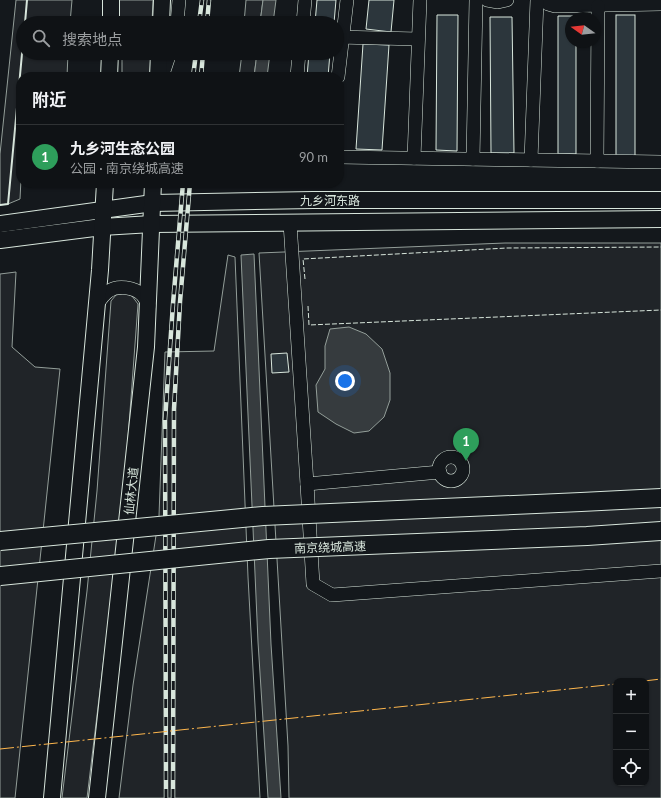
<!DOCTYPE html>
<html lang="zh">
<head>
<meta charset="utf-8">
<style>
	:root { --surface:#0f1215; --page:#181b1e; --text:#f1f3f6; --muted:#9b9ea0; --line:#2f3234; --accent:#ffb74d }
	body { margin:0; font-family:Lato,"Noto Sans SC",sans-serif; background:var(--page); color:var(--text) }
	.controls { position:absolute; right:12px; bottom:12px; display:grid; overflow:hidden; border-radius:8px; box-shadow:0 1px 3px #0004 }
	.controls button { width:36px; height:36px; display:grid; place-items:center; padding:0; border:0; border-bottom:1px solid var(--line); background:var(--surface); color:var(--text); font:20px sans-serif }
	.compass { position:absolute; left:565px; top:12px; width:36px; height:36px; border-radius:50%; background:var(--surface); box-shadow:0 1px 3px #0004; rotate:285deg }
	.you { position:absolute; left:345px; top:381px; width:14px; height:14px; margin:-10px; border:3px solid #fff; border-radius:50%; background:#1a73e8; box-shadow:0 0 0 6px #1a73e833 }
	.badge { display:grid; place-items:center; width:26px; height:26px; border-radius:50%; background:var(--accent); color:#fff; font-size:13px; font-weight:700 }
	.pin { position:absolute; translate:-50% -33px; filter:drop-shadow(0 1px 2px #0008) }
	.pin::after { content:''; position:absolute; top:21px; width:14px; height:12px; background:inherit; clip-path:polygon(0 0,100% 0,50% 100%) }
	.list { margin:0; padding:0; list-style:none }
	h2 { display:flex; justify-content:space-between; align-items:center; height:52px; margin:0; padding:0 16px; font-size:17px }
	h2 small { font-size:13px; font-weight:400; color:var(--muted) }
	.list li { display:grid; grid-template-columns:26px 1fr auto; gap:12px; align-items:center; box-sizing:border-box; height:64px; padding:0 16px; border-top:1px solid var(--line) }
	.list b { display:block; font-size:15px; white-space:nowrap }
	.list p { margin:0; font-size:13px; white-space:nowrap; color:var(--muted) }
	.list em { font-size:13px; font-style:normal; color:var(--muted) }
	.icon { flex:none; width:22px; height:22px; fill:none; stroke:currentColor; stroke-width:2; stroke-linecap:round; stroke-linejoin:round }
	.map { position:relative; flex:none; width:661px; height:798px; overflow:hidden }
	.search { position:absolute; background:var(--surface); box-shadow:0 1px 3px #0004; left:16px; top:16px; width:328px; height:44px; display:flex; align-items:center; gap:10px; box-sizing:border-box; padding:0 14px; border-radius:22px; color:var(--muted); font-size:15px }
	.panel { position:absolute; background:var(--surface); box-shadow:0 1px 3px #0004; left:16px; top:72px; width:328px; height:116px; border-radius:16px }
	.map>svg:first-child { display:block }
</style>
</head>
<body>
<div class="map">
<svg width="661" height="798" viewBox="0 0 661 798">
	<rect width="100%" height="100%" fill="#14181c"/>
	<g fill="#202428" stroke="#939e99" fill-rule="evenodd">
		<path d="M16,0H72L70,23H23V53H68L67,77H21V179L20,199L8,204L0,205V154Z"/>
		<path d="M118,0H153L152,23H120Z"/>
		<path d="M246,0H263L260,23H244Z"/>
		<path d="M122,53H151L150,77H122Z"/>
		<path d="M242,53H257L254,77H239Z"/>
		<path d="M505,243H661V798H289L288,746L259,253ZM616,681H646V783H616Z"/>
		<path d="M228,255L235,257L248,577L260,798H119L133,685L159,516L165,352L214,351Z"/>
		<path d="M16,272L12,347L35,367L60,369L15,798H0V274Z"/>
		<path d="M125,293L132,296L138,304L124,492L87,798H62L87,591L97,491L111,301L116,295Z"/>
	</g>
	<g fill="#363b3e" stroke="#939e99">
		<path d="M263,0H276L273,23H260Z"/>
		<path d="M257,53H270L267,77H254Z"/>
		<path d="M254,254L271,644L281,798H268L258,642L241,255Z"/>
		<path d="M349,327L366,334L382,349L390,373V400L384,417L369,431L354,433L336,424L318,412L316,385L325,369V346L330,329Z"/>
	</g>
	<g fill="#2c363c" stroke="#d8e6dc">
		<path d="M317,0H336L334,23H315Z"/>
		<path d="M369,0H394L391,32L366,29Z"/>
		<path d="M437,15H458L457,151L436,150Z"/>
		<rect x="616" y="15" width="19" height="141"/>
		<path d="M558,16H576V18H571V42H576V154H558Z"/>
		<path d="M490,17H512L514,153H491Z"/>
		<path d="M363,44L389,45L382,150L356,149Z"/>
		<path d="M309,53H330L328,77H307Z"/>
		<path d="M287,353L289,372L272,373L271,354Z"/>
	</g>
	<g fill="none" stroke-linecap="round" stroke-linejoin="round">
		<g stroke="#d8e6dc" stroke-width="14">
			<g id="minor">
				<path d="M487,0L498,2L507,0"/>
				<path d="M545,0L548,4L555,6L661,4"/>
				<path d="M177,23L179,0"/>
				<path d="M303,23L305,0"/>
				<path d="M337,37L418,39"/>
				<path d="M162,77L170,53"/>
				<path d="M297,77L299,53"/>
				<path d="M338,77L347,0"/>
				<path d="M339,157L661,162"/>
				<path d="M414,158L420,0"/>
				<path d="M473,159L476,0"/>
				<path d="M531,160L537,0"/>
				<path d="M597,161L598,6"/>
				<path d="M290,223L307,484L440,472"/>
				<path d="M96,306C100,300 104,294 109,291C117,285 135,287 142,295C145,298 147,302 149,306"/>
				<circle cx="451" cy="469" r="12"/>
				<path d="M307,484L313,584L332,595L661,571"/>
			</g>
		</g>
		<g stroke="#d8e6dc" stroke-width="18">
			<g id="major">
				<path d="M111,23V0"/>
				<path d="M161,23L162,0"/>
				<path d="M109,77L110,53"/>
				<path d="M158,77L159,53"/>
				<path d="M0,224L153,203L313,200H661"/>
				<path d="M0,240L102,227L152,224L661,219"/>
				<path d="M52,798L100,270L105,183"/>
				<path d="M97,798L146,347L153,183"/>
			</g>
		</g>
		<use href="#minor" stroke="#14181c" stroke-width="13"/>
		<use href="#major" stroke="#14181c" stroke-width="16"/>
		<g stroke="#d8e6dc" stroke-width="4.5">
			<g id="rail">
				<path d="M199,23L202,0"/>
				<path d="M207,23L209,0"/>
				<path d="M193,77L196,53"/>
				<path d="M201,77L203,53"/>
				<path d="M166,798L165,420L173,304L183,183"/>
				<path d="M173,798L174,409L180,302L190,183"/>
			</g>
		</g>
		<use href="#rail" stroke="#14181c" stroke-width="3" stroke-dasharray="9" stroke-linecap="butt"/>
		<g stroke="#d8e6dc" stroke-width="20" stroke-linecap="butt">
			<g id="highway-bridge">
				<path d="M0,541L263,516L581,502L661,498"/>
				<path d="M0,576L269,549L587,536L661,531"/>
			</g>
		</g>
		<use href="#highway-bridge" stroke="#14181c" stroke-width="18"/>
		<g stroke="#d8e6dc" stroke-width="1" stroke-dasharray="5 2" stroke-linecap="butt">
			<path d="M305,279L303,259L507,248L661,247"/>
			<path d="M308,306L309,325L661,310"/>
		</g>
		<g stroke="#d8e6dc" stroke-width="2">
			<path d="M25,23L27,0"/>
			<path d="M0,205L8,204L23,43"/>
		</g>
		<g stroke="#ffb74d" stroke-width="1" stroke-dasharray="14 3 2 3" stroke-linecap="butt">
			<path d="M644,681L661,679"/>
			<path d="M0,749L616,684"/>
		</g>
	</g>
	<g text-anchor="middle" dominant-baseline="central" stroke-width="3" stroke-linejoin="round" paint-order="stroke">
		<g font-size="12" fill="#d8e6dc" stroke="#14181c">
			<text x="330" y="200">九乡河东路</text>
			<text transform="translate(131 491) rotate(-84)">仙林大道</text>
			<text transform="translate(330 547) rotate(-2)">南京绕城高速</text>
		</g>
	</g>
</svg>
<div class="controls">
<button>+</button>
<button>−</button>
<button><svg class="icon" aria-label="locate" viewBox="0 0 24 24"><circle cx="12" cy="12" r="6"/><path d="M12 2v4M12 18v4M2 12h4M18 12h4"/></svg></button>
</div>
<svg class="compass" viewBox="-18 -18 36 36"><path d="M0-13l5 13h-10z" fill="#e53935"/><path d="M0 13l5-13h-10z" fill="#9b9ea0"/></svg>
<div class="you"></div>
<div class="pin badge" style="left:466px;top:461px;background:#2e9e5b">1</div>
<div class="search"><svg class="icon" aria-label="search" viewBox="0 0 24 24"><circle cx="10" cy="10" r="6"/><path d="M15 15l6 6"/></svg>搜索地点</div>
<section class="panel">
<h2>附近<small></small></h2>
<ul class="list">
<li><span class="badge" style="background:#2e9e5b">1</span><div><b>九乡河生态公园</b><p>公园 · 南京绕城高速</p></div><em>90 m</em></li>
</ul>
</section>
</div>
</body>
</html>
